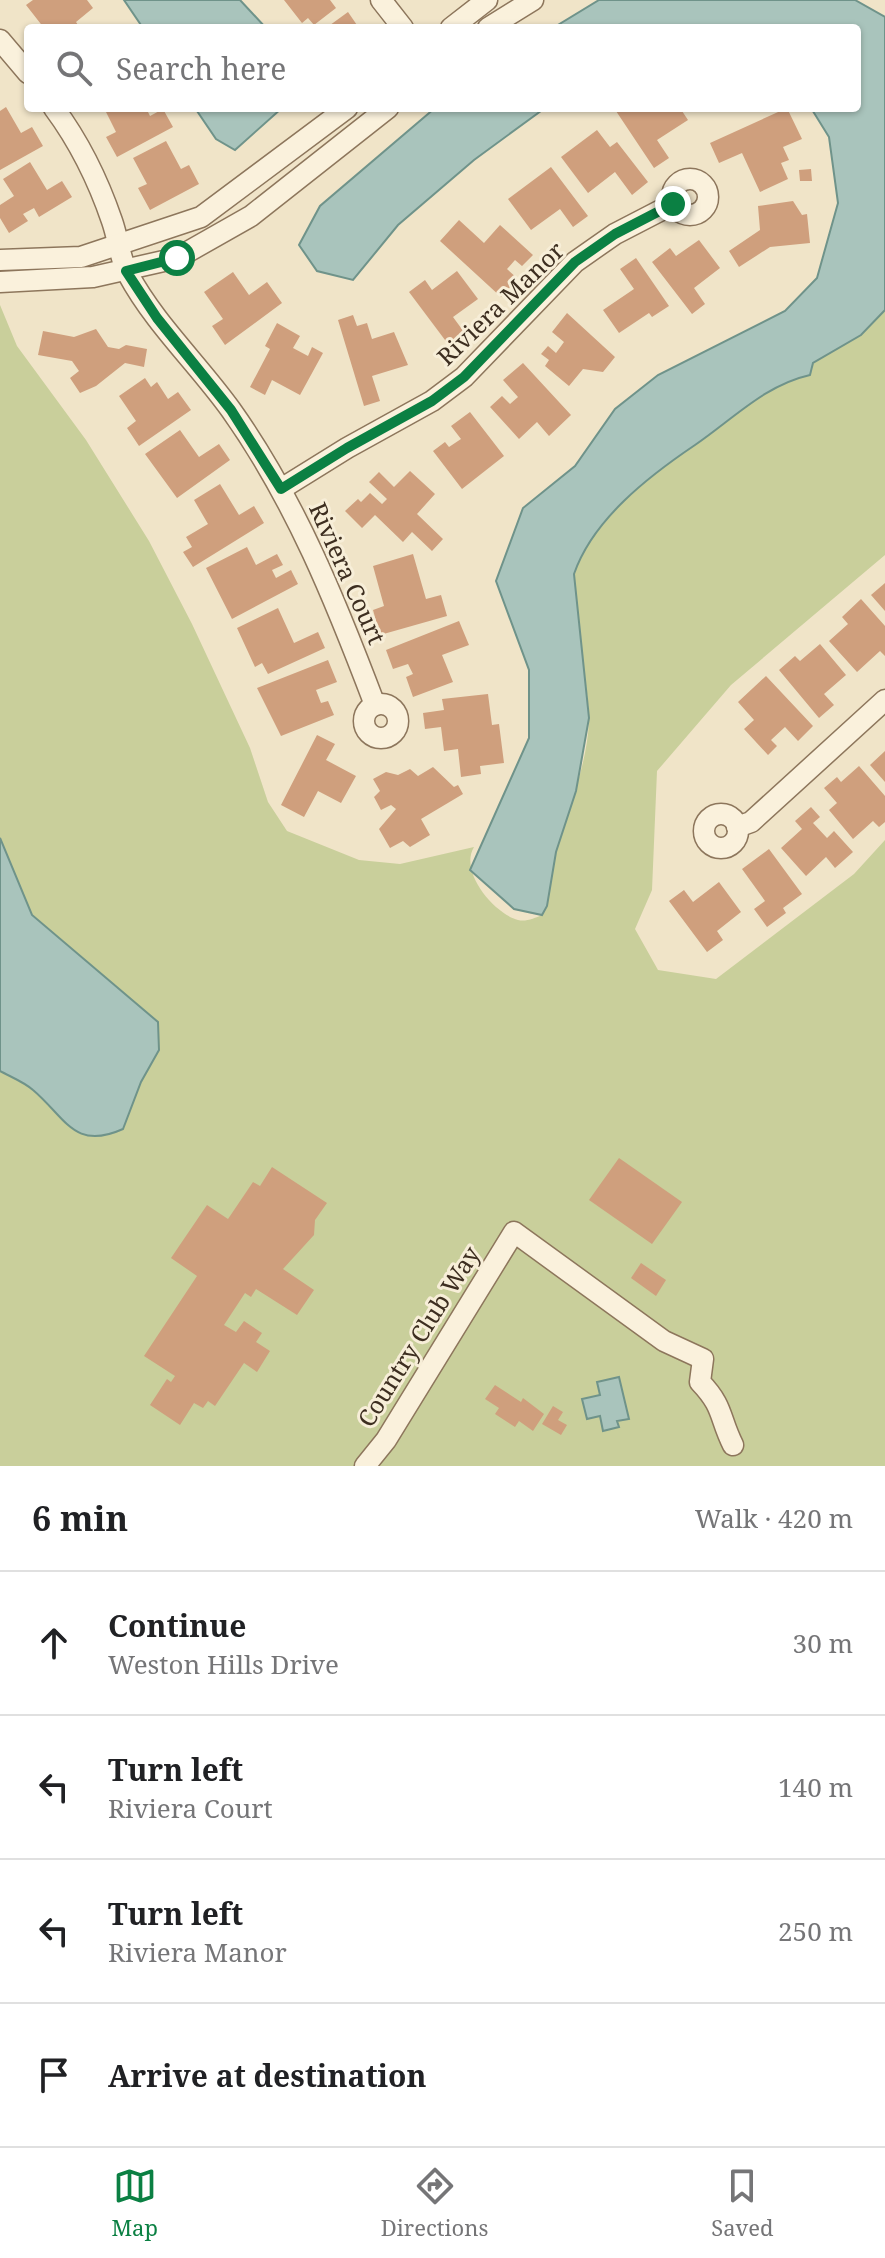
<!DOCTYPE html>
<html lang="en">
<head>
<meta charset="utf-8">
<style>
	:root { --surface:#fff; --page:#f2f2f2; --text:#202124; --muted:#757577; --line:#e0e0e0; --accent:#0b8043 }
	body { margin:0; font-family:"Noto Serif",serif; background:var(--page); color:var(--text) }
	.stop { position:absolute; width:24px; height:24px; margin:-18px; border:6px solid #0b8043; border-radius:50%; background:#fff }
	.stop.end { background:#0b8043; border-color:#fff; box-shadow:0 2px 8px #0008 }
	.list { margin:0; padding:0; list-style:none }
	h2 { display:flex; justify-content:space-between; align-items:center; height:104px; margin:0; padding:0 32px; font-size:34px }
	h2 small { font-size:26px; font-weight:400; color:var(--muted) }
	.list li { display:grid; grid-template-columns:52px 1fr auto; gap:24px; align-items:center; box-sizing:border-box; height:144px; padding:0 32px; border-top:2px solid var(--line) }
	.list b { display:block; font-size:30px; white-space:nowrap }
	.list p { margin:0; font-size:26px; white-space:nowrap; color:var(--muted) }
	.list em { font-size:26px; font-style:normal; color:var(--muted) }
	.icon { flex:none; width:44px; height:44px; fill:none; stroke:currentColor; stroke-width:2; stroke-linecap:round; stroke-linejoin:round }
	.map { position:relative; flex:none; width:885px; height:1466px; overflow:hidden }
	.search { position:absolute; background:var(--surface); box-shadow:0 2px 6px #0004; left:24px; right:24px; top:24px; height:88px; display:flex; align-items:center; gap:20px; box-sizing:border-box; padding:0 28px; border-radius:8px; color:var(--muted); font-size:30px }
	.sheet { height:680px; background:var(--surface) }
	nav { display:flex; justify-content:space-around; align-items:center; box-sizing:border-box; height:112px; border-top:2px solid var(--line); background:var(--surface); font-size:22px; color:var(--muted) }
	nav a { display:grid; justify-items:center; gap:4px }
	nav .on { color:var(--accent) }
	.map>svg:first-child { display:block }
</style>
</head>
<body>
<div class="map">
<svg width="885" height="1466" viewBox="0 0 885 1466">
	<rect width="100%" height="100%" fill="#f0e4c8"/>
	<path fill="#c9cf9b" d="M0,305L17,346L86,440L149,541L192,624L250,748L268,802L287,831L359,860L400,864L474,847C459,871 493,913 518,920C526,922 535,918 542,915C552,897 551,871 557,850C568,807 587,767 589,721C590,687 567,589 577,565C595,525 635,487 669,461C680,453 693,446 704,437C726,419 779,375 807,376L812,371L813,363L861,335L885,310V555L731,685L657,771L652,890L635,929L658,970L716,979L854,874L885,840V1466H0Z"/>
	<g fill="#a9c4bc" stroke="#6f938a" stroke-width="2">
		<path d="M124,0H240L266,28H143Z"/>
		<path d="M599,0H855L885,17V310L861,335L813,363L810,375C765,385 733,419 695,445C649,476 593,519 574,574L589,718L576,791L556,852L547,906L542,915L514,909L470,870L529,738V670L496,581L523,508L575,466L615,409L658,375L785,311L817,278L838,203L829,137L811,108H857V28H553Z"/>
		<path d="M195,108H282L235,150L216,139Z"/>
		<path d="M435,108H545L474,160L398,225L353,280L317,271L299,245L320,206Z"/>
		<path d="M0,838L32,915L158,1022L159,1050L141,1082L123,1129C74,1151 66,1118 33,1090C24,1082 11,1077 0,1071Z"/>
		<path d="M619,1377L629,1419L617,1421L619,1427L603,1431L600,1416L587,1419L582,1399L600,1395L597,1382Z"/>
	</g>
	<g fill="#cf9f7d">
		<path d="M33,0H87L93,8L76,22L80,28H44L26,5Z"/>
		<path d="M284,0H330L336,8L314,25L308,18L302,23Z"/>
		<path d="M348,12L359,28H326Z"/>
		<path d="M6,107L21,133L32,127L43,146L0,170V111Z"/>
		<path d="M104,108H146L150,116L163,109L173,127L117,157L106,137L116,132Z"/>
		<path d="M614,108H680L688,120L657,140L669,158L654,168Z"/>
		<path d="M787,108L802,139L783,147L789,160L781,163L788,179L760,192L742,153L719,163L710,143Z"/>
		<path d="M597,130L610,147L617,142L648,182L632,195L615,172L588,193L561,157Z"/>
		<path d="M166,141L181,169L189,165L199,184L150,210L138,188L147,184L133,158Z"/>
		<path d="M30,162L47,190L62,181L72,197L39,217L34,208L23,214L28,221L9,233L0,218V205L14,196L3,179Z"/>
		<path d="M551,167L588,216L573,227L560,209L531,230L508,199Z"/>
		<path d="M811,169L812,181H800L799,170Z"/>
		<path d="M793,201L802,215L807,214L810,243L770,247L739,267L729,251L760,230L758,206Z"/>
		<path d="M459,220L484,243L500,225L533,255L522,266L515,260L507,269L518,279L501,297L440,241Z"/>
		<path d="M699,240L720,268L694,288L705,304L692,314L652,262L670,248L676,256Z"/>
		<path d="M636,258L669,306L652,317L649,313L619,333L603,310L634,289L620,269Z"/>
		<path d="M457,271L478,299L453,317L464,332L448,344L409,292L425,280L432,290Z"/>
		<path d="M233,272L249,295L267,282L282,303L225,345L212,326L223,319L204,292Z"/>
		<path d="M567,313L615,357L603,372L583,369L569,386L545,366L549,360L541,354L548,346L556,353L564,342L552,332Z"/>
		<path d="M353,315L357,326L367,323L372,339L394,332L408,365L372,376L380,401L364,406L338,320Z"/>
		<path d="M277,323L300,336L293,348L308,356L312,347L323,353L300,395L272,380L265,395L250,387L270,349L265,346Z"/>
		<path d="M96,329L108,347L119,349L126,345L147,349L144,367L125,363L96,386L80,393L70,378L79,371L72,361L38,355L43,331L74,337Z"/>
		<path d="M523,363L571,415L549,436L537,422L519,439L490,407L502,396L510,404L518,397L503,380Z"/>
		<path d="M145,378L151,387L157,382L168,399L178,392L191,410L139,446L127,428L136,421L119,396Z"/>
		<path d="M470,412L504,456L462,489L433,451L445,442L449,447L461,439L451,426Z"/>
		<path d="M180,430L199,457L219,444L230,460L177,498L145,454Z"/>
		<path d="M410,471L435,494L417,514L443,539L432,551L412,532L403,542L375,515L362,528L345,511L358,499L361,502L370,493L382,504L387,499L369,482L379,472L394,487Z"/>
		<path d="M220,484L239,515L254,506L264,523L193,567L183,552L192,547L186,537L208,524L194,500Z"/>
		<path d="M247,547L256,565L277,554L283,565L272,570L276,578L291,570L298,584L232,619L206,568Z"/>
		<path d="M413,554L426,599L441,595L447,616L380,635L373,610L384,606L373,566Z"/>
		<path d="M885,583V611L871,595Z"/>
		<path d="M861,599L885,626V656L880,651L857,672L829,641L848,624L842,617Z"/>
		<path d="M278,608L294,643L318,632L325,648L268,674L262,663L255,667L237,628Z"/>
		<path d="M459,621L469,645L442,655L453,682L413,697L406,677L413,674L408,664L393,669L386,650Z"/>
		<path d="M820,644L846,675L824,694L834,705L819,718L779,670L795,656L800,661Z"/>
		<path d="M328,660L337,682L316,690L321,703L328,701L334,715L281,736L257,688Z"/>
		<path d="M766,676L813,726L798,741L785,727L771,740L777,746L768,755L744,729L754,720L738,702Z"/>
		<path d="M488,694L492,725L499,724L504,763L480,766L481,774L461,777L458,749L444,751L441,727L425,729L423,713L444,710L442,699Z"/>
		<path d="M317,735L335,744L326,760L356,776L341,803L318,791L304,817L281,805Z"/>
		<path d="M885,751V782L870,765Z"/>
		<path d="M859,766L885,796V822L879,827L873,821L853,839L829,810L837,803L824,788L837,777L841,782Z"/>
		<path d="M433,767L454,787L458,785L463,794L421,819L430,835L410,847L403,841L390,848L379,829L396,809L391,805L381,810L374,797L380,791L373,779L386,772L398,775L410,769L418,776Z"/>
		<path d="M811,807L820,817L813,823L827,838L834,831L853,852L835,868L826,857L806,876L781,848L802,829L795,821Z"/>
		<path d="M769,849L802,894L783,908L786,913L767,927L754,909L765,901L742,869Z"/>
		<path d="M719,882L741,912L717,931L723,940L707,952L669,901L684,890L693,902Z"/>
		<path d="M619,1158L682,1202L652,1244L589,1200Z"/>
		<path d="M272,1167L327,1203L315,1220L314,1235L283,1269L314,1290L297,1315L256,1289L251,1297L245,1293L224,1325L236,1332L244,1321L262,1333L256,1342L270,1351L257,1372L244,1363L215,1406L208,1401L203,1408L194,1403L180,1425L150,1405L167,1379L171,1382L175,1376L144,1356L197,1276L171,1258L207,1205L228,1219L253,1182L260,1186Z"/>
		<path d="M641,1263L666,1280L656,1296L631,1278Z"/>
		<path d="M495,1385L521,1402L523,1398L544,1414L533,1431L519,1421L515,1427L495,1414L499,1408L485,1399Z"/>
		<path d="M553,1406L563,1412L558,1420L567,1425L561,1435L542,1424Z"/>
	</g>
	<g fill="none" stroke-linecap="round" stroke-linejoin="round">
		<g stroke="#8d765c" stroke-width="23">
			<g id="minor">
				<path d="M381,0L403,28"/>
				<path d="M451,28L487,0"/>
				<path d="M488,28L533,0"/>
				<path d="M0,40L28,73"/>
				<path d="M54,108C80,143 98,180 112,221C118,238 120,259 128,274C155,324 198,364 231,410C295,500 336,602 375,705"/>
				<circle cx="690" cy="197" r="18"/>
				<path d="M0,260L81,257L201,217L347,108"/>
				<path d="M0,282L93,277L177,258L251,216L388,108"/>
				<path d="M281,489L347,448L432,401L464,377L575,262L615,234L673,204"/>
				<circle cx="381" cy="721" r="17"/>
				<circle cx="721" cy="831" r="17"/>
				<path d="M737,827L751,822L885,700"/>
				<path d="M365,1466L386,1440L514,1232L664,1341L703,1359L700,1382C724,1407 719,1417 733,1445"/>
			</g>
		</g>
		<use href="#minor" stroke="#faf1dc" stroke-width="20"/>
	</g>
	<g fill="none" stroke-linecap="round" stroke-linejoin="round">
		<path stroke="#0b8043" stroke-width="10" d="M177,258L126,271L157,318L231,410L281,489L347,448L432,401L464,377L575,262L615,234L673,204"/>
	</g>
	<g text-anchor="middle" dominant-baseline="central" stroke-width="6" stroke-linejoin="round" paint-order="stroke">
		<g font-size="24" fill="#3d2e20" stroke="#f7eed8">
			<text transform="translate(500 303) rotate(-44)">Riviera Manor</text>
			<text transform="translate(348 573) rotate(66)">Riviera Court</text>
			<text transform="translate(418 1336) rotate(-58)">Country Club Way</text>
		</g>
	</g>
</svg>
<div class="stop" style="left:177px;top:258px"></div>
<div class="stop end" style="left:673px;top:204px"></div>
<div class="search"><svg class="icon" aria-label="search" viewBox="0 0 24 24"><circle cx="10" cy="10" r="6"/><path d="M15 15l6 6"/></svg>Search here</div>
</div>
<section class="sheet">
<h2>6 min<small>Walk · 420 m</small></h2>
<ul class="list">
<li><svg class="icon" aria-label="ahead" viewBox="0 0 24 24"><path d="M12 20V5M6 11l6-6 6 6"/></svg><div><b>Continue</b><p>Weston Hills Drive</p></div><em>30 m</em></li>
<li><svg class="icon" aria-label="left" viewBox="0 0 24 24"><path d="M17 20v-9H6M10 6l-5 5 5 5"/></svg><div><b>Turn left</b><p>Riviera Court</p></div><em>140 m</em></li>
<li><svg class="icon" aria-label="left" viewBox="0 0 24 24"><path d="M17 20v-9H6M10 6l-5 5 5 5"/></svg><div><b>Turn left</b><p>Riviera Manor</p></div><em>250 m</em></li>
<li><svg class="icon" aria-label="arrive" viewBox="0 0 24 24"><path d="M6 21V4h12l-3 4 3 4H6"/></svg><div><b>Arrive at destination</b></div></li>
</ul>
</section>
<nav>
<a class="on"><svg class="icon" aria-label="map" viewBox="0 0 24 24"><path d="M3 6l6-2 6 2 6-2v14l-6 2-6-2-6 2zM9 4v14M15 6v14"/></svg>Map</a>
<a><svg class="icon" aria-label="directions" viewBox="0 0 24 24"><path d="M12 3l9 9-9 9-9-9zM9 14v-3h6M13 9l2 2-2 2"/></svg>Directions</a>
<a><svg class="icon" aria-label="saved" viewBox="0 0 24 24"><path d="M7 4h10v16l-5-4-5 4z"/></svg>Saved</a>
</nav>
</body>
</html>
